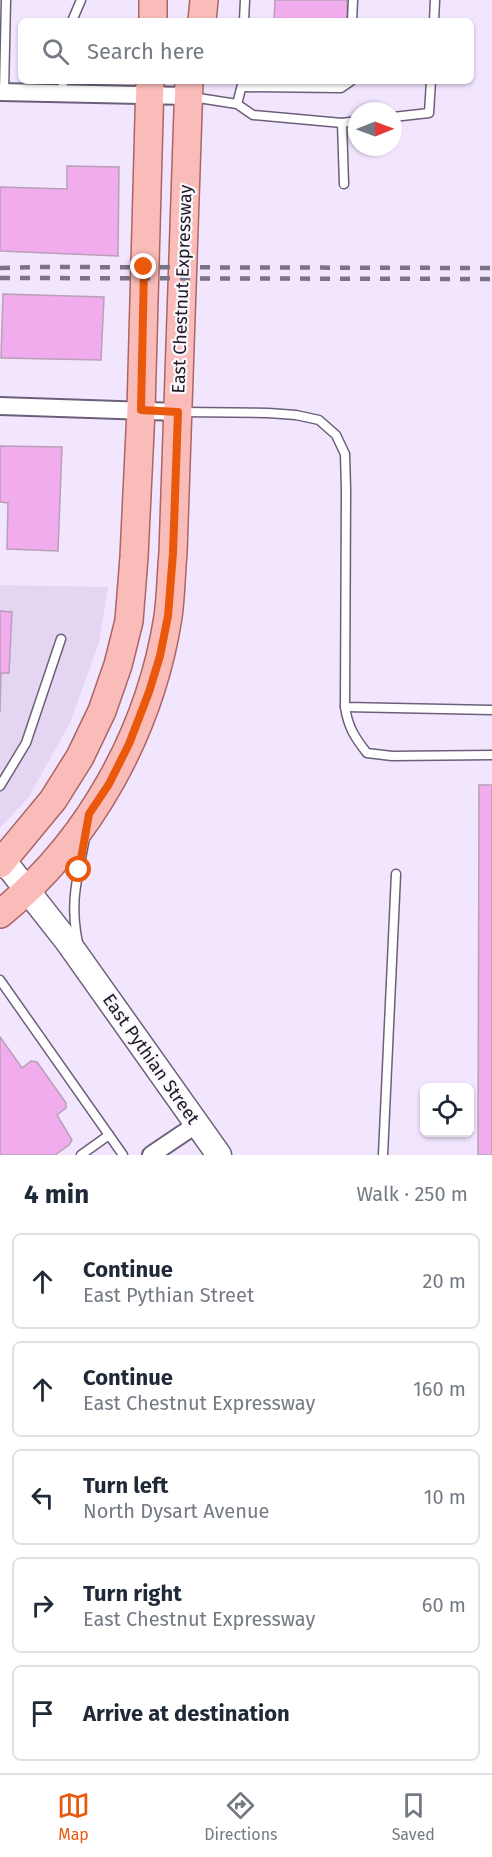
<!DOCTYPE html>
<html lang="en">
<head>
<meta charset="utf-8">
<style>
	:root { --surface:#fff; --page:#f2f2f3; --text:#1f2937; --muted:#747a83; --line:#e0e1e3; --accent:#ea580c }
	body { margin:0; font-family:"Fira Sans",sans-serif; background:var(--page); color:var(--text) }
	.controls { position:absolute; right:18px; bottom:18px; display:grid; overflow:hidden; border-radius:9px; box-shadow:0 2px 4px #0004 }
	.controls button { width:54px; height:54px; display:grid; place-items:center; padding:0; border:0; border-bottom:2px solid var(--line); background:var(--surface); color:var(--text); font:30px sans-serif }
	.compass { position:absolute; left:348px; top:102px; width:54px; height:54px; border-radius:50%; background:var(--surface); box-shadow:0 2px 4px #0004; rotate:89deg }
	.stop { position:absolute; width:18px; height:18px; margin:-14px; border:4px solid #ea580c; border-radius:50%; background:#fff }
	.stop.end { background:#ea580c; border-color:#fff; box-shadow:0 2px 6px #0008 }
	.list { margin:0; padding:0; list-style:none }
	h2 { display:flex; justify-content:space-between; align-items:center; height:78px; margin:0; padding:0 24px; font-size:26px }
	h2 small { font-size:20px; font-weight:400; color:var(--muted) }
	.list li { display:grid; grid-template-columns:39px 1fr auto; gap:18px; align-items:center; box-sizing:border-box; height:96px; margin:0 12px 12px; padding:0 12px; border:2px solid var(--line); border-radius:9px }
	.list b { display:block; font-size:22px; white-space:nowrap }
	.list p { margin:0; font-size:20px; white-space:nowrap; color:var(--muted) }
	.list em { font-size:20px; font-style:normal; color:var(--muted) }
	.icon { flex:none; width:33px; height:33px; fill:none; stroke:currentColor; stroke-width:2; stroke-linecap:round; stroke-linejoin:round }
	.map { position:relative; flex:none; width:492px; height:1155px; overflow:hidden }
	.search { position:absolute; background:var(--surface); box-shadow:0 2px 4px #0004; left:18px; right:18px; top:18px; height:66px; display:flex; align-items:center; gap:15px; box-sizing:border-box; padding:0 21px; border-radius:9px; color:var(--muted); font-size:22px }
	.sheet { height:618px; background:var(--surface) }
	nav { display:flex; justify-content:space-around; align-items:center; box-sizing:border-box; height:84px; border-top:2px solid var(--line); background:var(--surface); font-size:16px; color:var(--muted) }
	nav a { display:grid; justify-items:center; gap:3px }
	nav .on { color:var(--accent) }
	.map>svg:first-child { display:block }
</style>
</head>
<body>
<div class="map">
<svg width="492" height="1155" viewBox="0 0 492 1155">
	<rect width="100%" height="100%" fill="#f2e6ff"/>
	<path fill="#e4d6f3" d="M0,585L108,587L99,643L70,723L28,798L0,828Z"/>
	<g fill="#f1acee" stroke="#b99fb7" stroke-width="1.5">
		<path d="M275,0H347V21H274Z"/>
		<path d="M67,166L119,167L118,256L0,251V187L67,189Z"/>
		<path d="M3,294L104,297L101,360L1,358Z"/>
		<path d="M0,446L62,447L58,551L7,549L8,503L0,502Z"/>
		<path d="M0,611L12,612L9,673H1L0,712Z"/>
		<path d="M479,785H492V1155H478Z"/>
		<path d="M0,1037L22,1068L31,1061L37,1062L66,1103V1108L57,1115L72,1140L69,1145L55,1155H0Z"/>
	</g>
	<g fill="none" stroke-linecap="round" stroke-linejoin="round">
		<g stroke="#6c5f7a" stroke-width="11">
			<g id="lane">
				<path d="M72,21L81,0"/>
				<path d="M244,21L245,0"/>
				<path d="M352,21L353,0"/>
				<path d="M434,21L435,0"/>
				<path d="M243,87L341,88L351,81"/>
				<path d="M4,92L6,0"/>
				<path d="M62,93L63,81"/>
				<path d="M192,97L237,104L253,115L342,123L357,121"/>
				<path d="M237,104L243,81"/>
				<path d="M393,117L429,113L431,81"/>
				<path d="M342,123L344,184"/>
				<path d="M181,412L268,413L296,415L319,420L336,435L345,454L346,489L345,707L492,710"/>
				<path d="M345,707C348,727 355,738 367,753L392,756L492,755"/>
				<path d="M0,786L26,743L61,639"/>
				<path d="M78,943C69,900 78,878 85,837"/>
				<path d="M0,980L123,1155"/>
				<path d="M81,1155L109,1135"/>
				<path d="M383,1155L396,874"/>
			</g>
		</g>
		<g stroke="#6c5f7a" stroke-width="20">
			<g id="street">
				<path d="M0,92L188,96"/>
				<path d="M0,406L178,412"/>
				<path d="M151,1155L197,1124"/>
			</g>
		</g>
		<g stroke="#6c5f7a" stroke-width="27">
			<path id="secondary" d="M4,861L67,941L219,1155"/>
		</g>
		<g stroke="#aa6565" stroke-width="30">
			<g id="primary">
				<path d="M153,21V0"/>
				<path d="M202,21L204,0"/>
				<path d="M0,864L53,800L80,757L102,711L118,665L129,621L134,557L141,410L150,81"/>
				<path d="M0,914C90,841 150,731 168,617C171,596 171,574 173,553L189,81"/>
			</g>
		</g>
		<use href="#lane" stroke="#fff" stroke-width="8"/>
		<use href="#street" stroke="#fff" stroke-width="16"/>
		<use href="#secondary" stroke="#fff" stroke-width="24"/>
		<use href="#primary" stroke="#fabcb8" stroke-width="27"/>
		<g stroke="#7b7284" stroke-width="4.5" stroke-dasharray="10 10" stroke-linecap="butt">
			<path d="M0,268L43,267L492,268"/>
			<path d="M0,278L492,279"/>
		</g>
	</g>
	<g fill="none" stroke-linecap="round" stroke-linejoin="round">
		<path stroke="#ea580c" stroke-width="8" d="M79,870L89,814L109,784L129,744L149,692L160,656L168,616L173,553L178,412L141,410L144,267"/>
	</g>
	<g text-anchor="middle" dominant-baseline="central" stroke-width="4.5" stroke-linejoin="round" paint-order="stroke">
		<g font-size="18" fill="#1e1823" stroke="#faf7fe">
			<text transform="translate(182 289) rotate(-88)">East Chestnut Expressway</text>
			<text transform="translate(151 1059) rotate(55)">East Pythian Street</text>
		</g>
	</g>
</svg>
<div class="controls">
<button><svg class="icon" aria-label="locate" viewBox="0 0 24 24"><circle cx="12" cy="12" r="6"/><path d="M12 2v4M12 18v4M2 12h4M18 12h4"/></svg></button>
</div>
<svg class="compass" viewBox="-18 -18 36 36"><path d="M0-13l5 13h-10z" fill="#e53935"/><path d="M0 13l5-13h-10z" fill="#747a83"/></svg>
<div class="stop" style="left:79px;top:870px"></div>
<div class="stop end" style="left:144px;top:267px"></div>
<div class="search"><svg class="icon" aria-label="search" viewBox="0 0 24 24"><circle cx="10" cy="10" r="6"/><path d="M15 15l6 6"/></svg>Search here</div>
</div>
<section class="sheet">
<h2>4 min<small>Walk · 250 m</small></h2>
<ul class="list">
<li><svg class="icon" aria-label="ahead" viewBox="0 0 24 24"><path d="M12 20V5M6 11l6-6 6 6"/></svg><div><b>Continue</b><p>East Pythian Street</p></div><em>20 m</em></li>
<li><svg class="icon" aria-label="ahead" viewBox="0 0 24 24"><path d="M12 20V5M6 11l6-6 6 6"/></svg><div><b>Continue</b><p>East Chestnut Expressway</p></div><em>160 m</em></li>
<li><svg class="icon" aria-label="left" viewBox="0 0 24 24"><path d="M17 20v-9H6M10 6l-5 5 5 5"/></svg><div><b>Turn left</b><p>North Dysart Avenue</p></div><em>10 m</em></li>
<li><svg class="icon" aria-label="right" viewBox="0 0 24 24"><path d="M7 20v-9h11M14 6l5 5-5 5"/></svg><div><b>Turn right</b><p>East Chestnut Expressway</p></div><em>60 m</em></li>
<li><svg class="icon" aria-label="arrive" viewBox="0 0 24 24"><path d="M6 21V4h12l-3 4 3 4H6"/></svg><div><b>Arrive at destination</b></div></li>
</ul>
</section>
<nav>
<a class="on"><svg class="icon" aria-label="map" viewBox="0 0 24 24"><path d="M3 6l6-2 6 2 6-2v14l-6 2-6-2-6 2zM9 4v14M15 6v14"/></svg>Map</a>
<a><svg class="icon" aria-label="directions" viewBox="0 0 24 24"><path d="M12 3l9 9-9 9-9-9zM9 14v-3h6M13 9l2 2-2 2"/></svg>Directions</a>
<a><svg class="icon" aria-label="saved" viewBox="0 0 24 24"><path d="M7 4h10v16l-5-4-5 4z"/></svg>Saved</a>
</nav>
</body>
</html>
